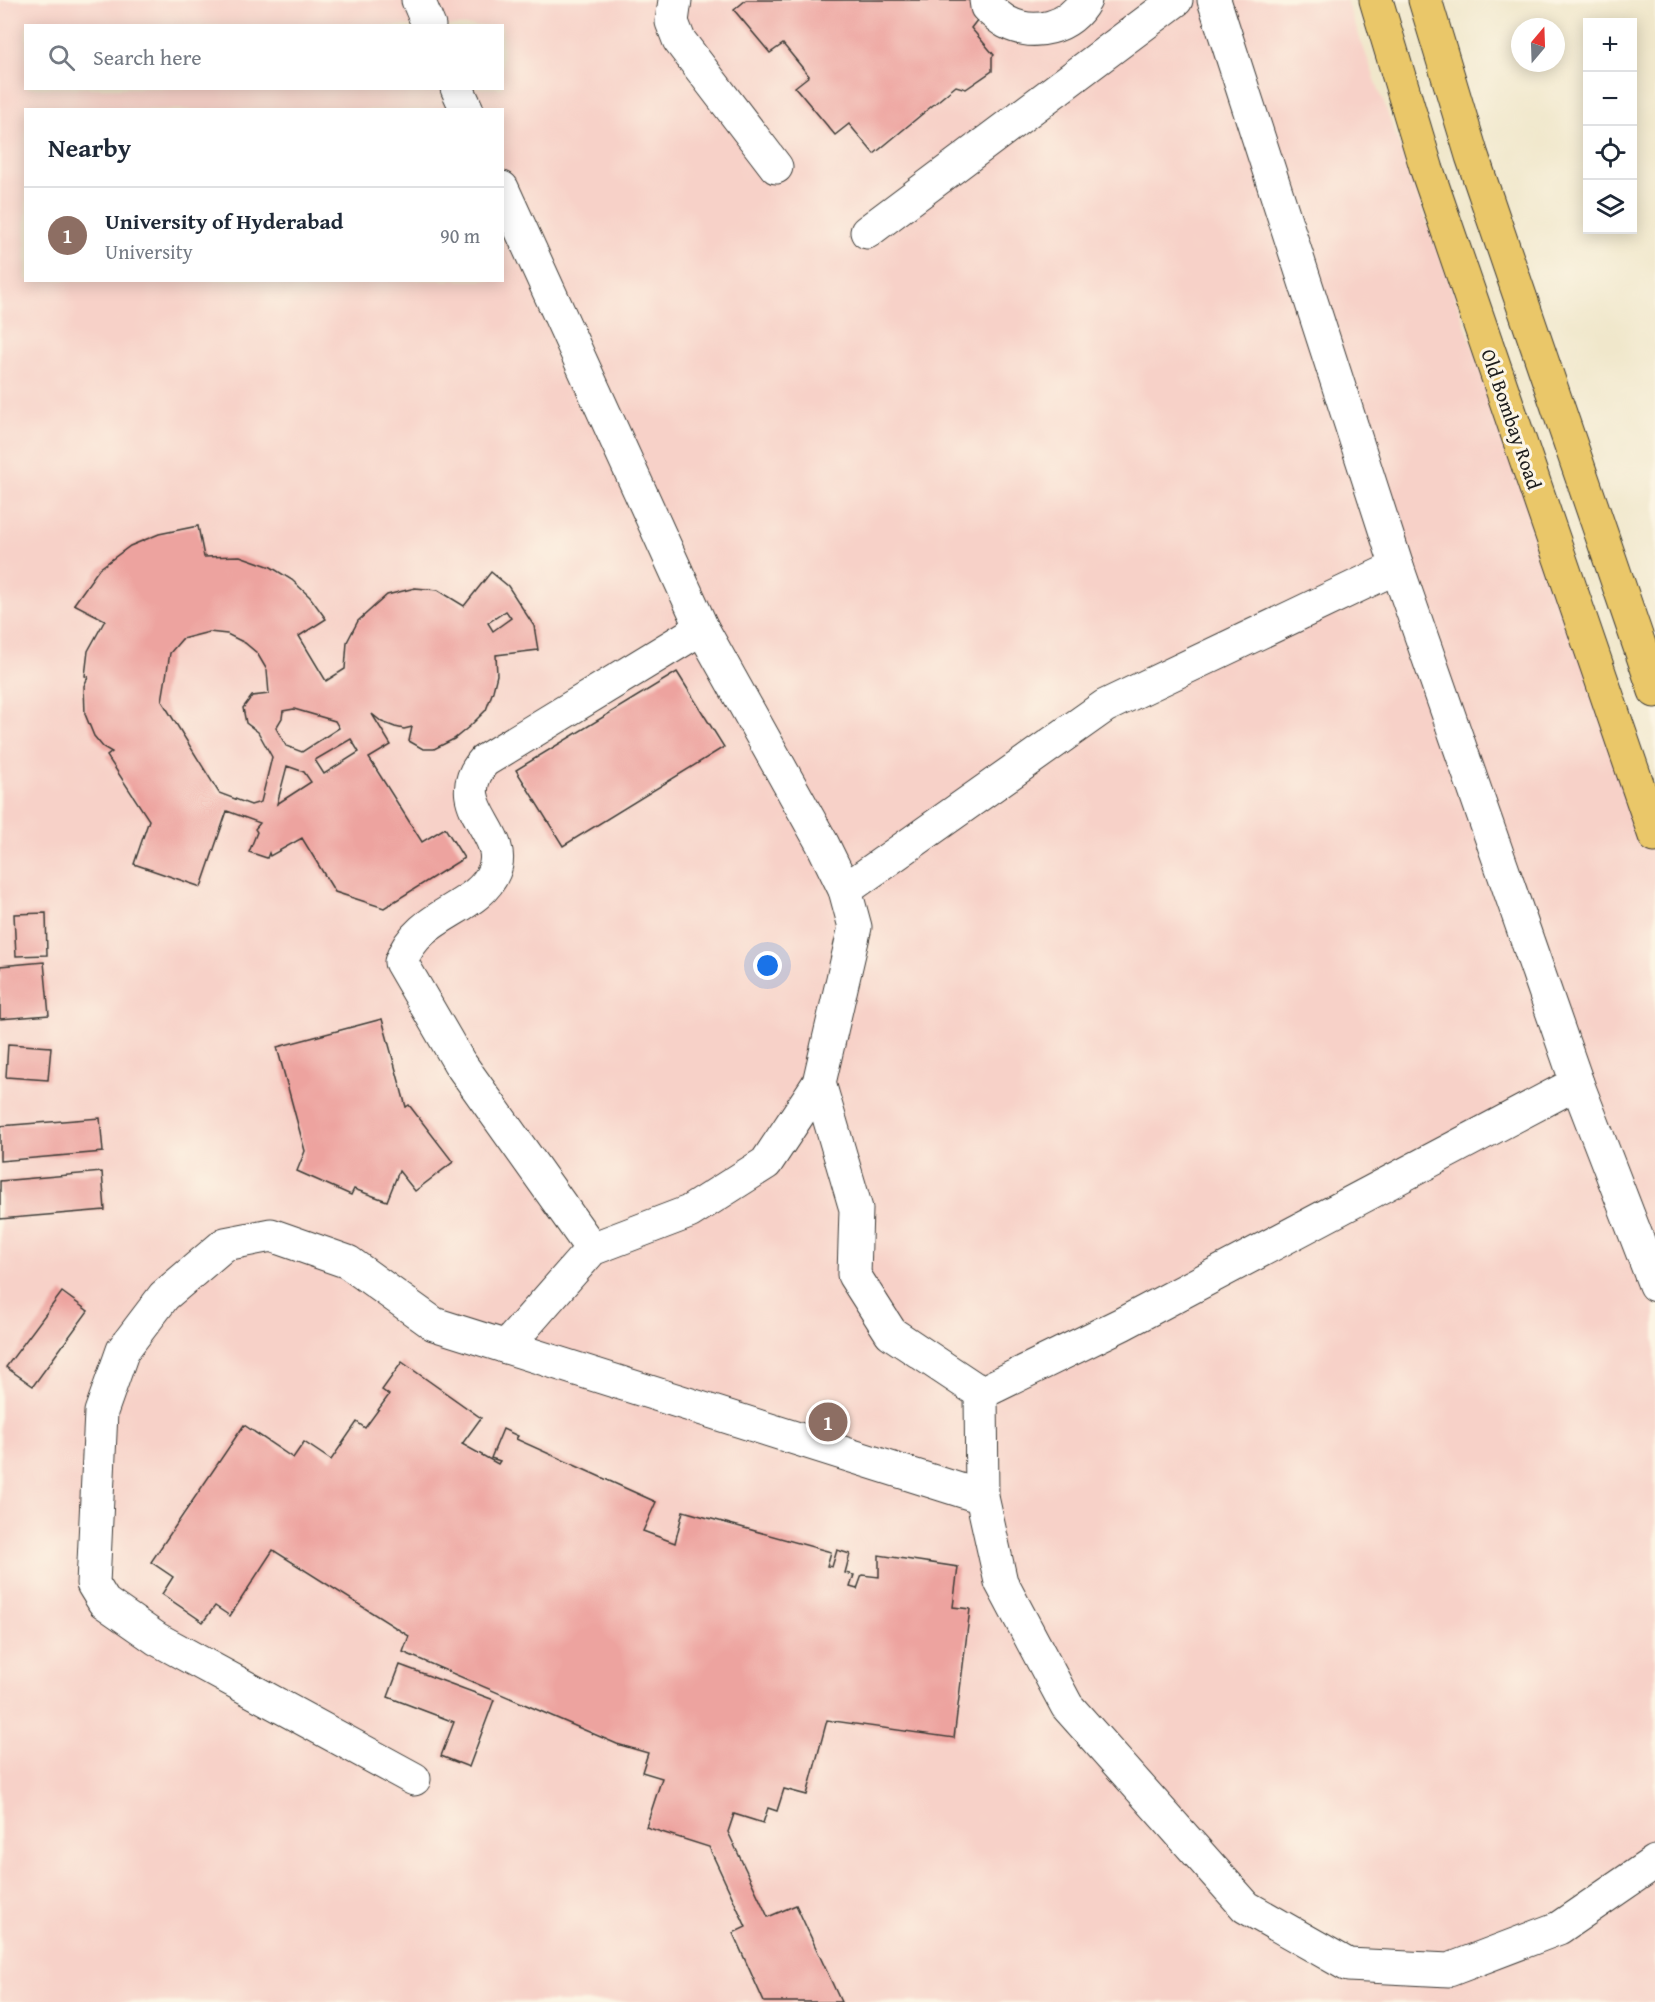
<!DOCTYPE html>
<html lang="en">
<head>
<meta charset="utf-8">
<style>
	:root { --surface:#fff; --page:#f6f6f7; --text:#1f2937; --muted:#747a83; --line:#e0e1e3; --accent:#7c3aed }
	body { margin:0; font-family:"Gentium Book Plus",serif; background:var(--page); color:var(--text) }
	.controls { position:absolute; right:18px; top:18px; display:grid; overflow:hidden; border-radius:0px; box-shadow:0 3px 15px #0003 }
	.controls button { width:54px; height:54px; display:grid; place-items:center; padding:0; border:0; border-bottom:2px solid var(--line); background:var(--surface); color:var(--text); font:30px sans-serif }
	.compass { position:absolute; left:1511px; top:18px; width:54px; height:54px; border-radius:50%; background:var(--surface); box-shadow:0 3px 15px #0003; rotate:19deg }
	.you { position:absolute; left:768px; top:966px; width:21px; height:21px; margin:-15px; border:4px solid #fff; border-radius:50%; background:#1a73e8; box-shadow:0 0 0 9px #1a73e833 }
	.badge { display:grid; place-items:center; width:39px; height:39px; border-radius:50%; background:var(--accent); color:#fff; font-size:20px; font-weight:700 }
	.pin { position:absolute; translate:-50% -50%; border:3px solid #fff; box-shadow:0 2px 6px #0006 }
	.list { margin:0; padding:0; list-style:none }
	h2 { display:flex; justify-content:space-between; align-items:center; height:78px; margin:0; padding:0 24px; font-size:26px }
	h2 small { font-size:20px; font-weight:400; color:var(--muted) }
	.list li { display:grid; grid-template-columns:39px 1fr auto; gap:18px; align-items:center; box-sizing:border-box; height:96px; padding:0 24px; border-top:2px solid var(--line) }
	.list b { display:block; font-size:22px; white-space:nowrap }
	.list p { margin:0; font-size:20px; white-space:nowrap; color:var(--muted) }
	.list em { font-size:20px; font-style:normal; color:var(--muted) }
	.icon { flex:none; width:33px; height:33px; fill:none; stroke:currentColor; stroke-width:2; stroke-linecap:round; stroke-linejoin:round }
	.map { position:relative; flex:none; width:1655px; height:2002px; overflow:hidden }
	.search { position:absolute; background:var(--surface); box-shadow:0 3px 15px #0003; left:24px; top:24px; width:480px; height:66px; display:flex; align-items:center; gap:15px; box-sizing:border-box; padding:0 21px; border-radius:0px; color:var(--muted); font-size:22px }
	.panel { position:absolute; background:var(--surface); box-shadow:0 3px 15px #0003; left:24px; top:108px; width:480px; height:174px; border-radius:0px }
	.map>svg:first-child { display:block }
</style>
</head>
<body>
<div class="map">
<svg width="1655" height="2002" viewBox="0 0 1655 2002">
	<rect width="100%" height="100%" fill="#fcf5e5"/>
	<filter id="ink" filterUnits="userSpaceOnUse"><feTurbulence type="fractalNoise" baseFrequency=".0167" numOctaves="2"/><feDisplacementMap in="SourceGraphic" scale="12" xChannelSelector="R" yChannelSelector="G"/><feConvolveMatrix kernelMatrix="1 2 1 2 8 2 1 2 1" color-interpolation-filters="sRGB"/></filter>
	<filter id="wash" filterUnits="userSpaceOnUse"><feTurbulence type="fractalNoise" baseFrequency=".008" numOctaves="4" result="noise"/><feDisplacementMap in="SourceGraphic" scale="24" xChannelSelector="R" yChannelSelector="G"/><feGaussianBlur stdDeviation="1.35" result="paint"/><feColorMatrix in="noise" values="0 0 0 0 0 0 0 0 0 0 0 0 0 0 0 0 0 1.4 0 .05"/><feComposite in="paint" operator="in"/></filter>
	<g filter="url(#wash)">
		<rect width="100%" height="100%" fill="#f0e7cb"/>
		<path fill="#f7d1c8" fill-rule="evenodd" d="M0,0H1346L1655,842V2002H0ZM26,26H502V88H26ZM26,110H502V280H26Z"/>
		<g id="blocks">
			<g fill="#eda39f" fill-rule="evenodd">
				<path d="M746,0H973L981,15L971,28L994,55L992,57V71L966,89L956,86L874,154L849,124L835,135L795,87L809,76L783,44L770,53L734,10Z"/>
				<path d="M198,526L204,557L240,556L271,567L292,580L310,597L326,619L299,636L326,681L345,669L347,642L358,621L387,595L415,588L438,590L464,606L491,572L508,586L534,626L538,650L496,655L497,675L493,691L486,710L470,726L454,739L434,749H423L409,741L412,727L404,729L395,727L382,722L372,714L391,745L369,758L422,842L445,828L464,858L384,908L335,892L302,838L270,856L269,853L267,858L249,852L257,832L255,829L260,823L227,811L201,887L134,864L149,820L107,756L112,752L103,747L94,736L85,714L84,686L88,677L85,676L88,651L105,620L74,604L99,569L130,546L159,534ZM506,611L511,618L493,631L488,623ZM209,632L227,634L245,643L257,653L267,670L269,694L252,696L243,708L246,723L258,732L272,757L261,802L251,805L219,793L162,701L170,653L182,639ZM294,709L335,721L339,728L302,752L286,746L276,728L282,718L283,711ZM351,739L359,752L324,774L315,760ZM287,766L304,772L311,782L277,804Z"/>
				<path d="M677,672L724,747L563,846L516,770Z"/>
				<path d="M46,913L47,955L16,956L14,914Z"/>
				<path d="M44,962L49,1015L0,1019V966Z"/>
				<path d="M382,1019L406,1107L409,1105L453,1162L415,1191L399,1171L387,1201L354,1189L351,1195L297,1171L305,1151L277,1047Z"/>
				<path d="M8,1044L51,1047L48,1080L6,1077Z"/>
				<path d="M100,1118L103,1152L0,1161V1126Z"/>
				<path d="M102,1172L105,1210L0,1219V1181Z"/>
				<path d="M62,1292L88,1311L33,1386L6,1367Z"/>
				<path d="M402,1362L481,1418L462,1444L498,1464L500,1461L491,1458L503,1429L518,1436L516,1439L656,1502L643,1531L675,1543L683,1511L831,1552L827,1566L832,1567L837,1550L850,1554L845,1573L854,1575L850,1587L857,1589L862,1575L879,1577V1555L958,1567L953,1607L970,1609L954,1738L827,1720L807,1795L784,1789L777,1811L768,1808L763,1823L734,1814L728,1832L768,1917L796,1905L841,2002H764L733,1933L746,1927L709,1847L646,1827L662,1778L642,1772L648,1753L617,1744L403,1652L409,1636L273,1550L230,1616L215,1606L203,1622L162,1594L173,1577L151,1562L244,1425L293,1458L304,1442L331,1460L357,1422L365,1428L389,1395L382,1390Z"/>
				<path d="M400,1665L494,1700L469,1767L441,1756L454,1722L388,1697Z"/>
			</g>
		</g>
	</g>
	<g filter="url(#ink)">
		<use href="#blocks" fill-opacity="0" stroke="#3c3a36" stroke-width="1.5"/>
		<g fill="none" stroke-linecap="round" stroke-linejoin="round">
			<g stroke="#3c3a36" stroke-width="35">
				<g id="minor">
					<path d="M418,0L429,26"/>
					<path d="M675,0L672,22L679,40L776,167"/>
					<path d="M986,0L987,7C993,12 999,18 1006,22C1034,37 1070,28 1085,0"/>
					<path d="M1214,0L1397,567L1577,1083L1655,1285"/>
					<path d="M457,88L467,110"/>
					<path d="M502,188L702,628L822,843L845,890L855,927L819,1083L766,1163L689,1212L592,1249L506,1347"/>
					<path d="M867,232L1176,0"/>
					<path d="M845,890L1105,706L1397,567"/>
					<path d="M819,1083L856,1209L854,1275L891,1333L981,1393L982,1497"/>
					<path d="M592,1249L459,1062L401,962C418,912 478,911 494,871C510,831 445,806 484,761L702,628"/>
					<path d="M981,1393L1122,1324L1577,1083"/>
					<path d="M414,1779L157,1639L104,1602L93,1584L101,1412L123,1350L164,1296L225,1244L271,1235L348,1262L434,1324L982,1497L1001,1582L1067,1706L1246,1907L1348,1965L1449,1970L1559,1928L1655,1862"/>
				</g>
			</g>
			<g stroke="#3c3a36" stroke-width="35">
				<g id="major">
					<path d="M1376,0L1427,170L1655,836"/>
					<path d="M1425,0L1472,156L1655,691"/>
				</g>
			</g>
			<use href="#minor" stroke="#fff" stroke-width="33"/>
			<use href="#major" stroke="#eac769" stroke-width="33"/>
		</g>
	</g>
	<g text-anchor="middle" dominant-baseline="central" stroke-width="6" stroke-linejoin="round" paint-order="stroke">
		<g font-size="20" fill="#1c1c1c" stroke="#fcf5e5">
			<text transform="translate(1512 419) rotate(71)">Old Bombay Road</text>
		</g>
	</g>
</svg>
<div class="controls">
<button>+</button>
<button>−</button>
<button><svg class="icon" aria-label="locate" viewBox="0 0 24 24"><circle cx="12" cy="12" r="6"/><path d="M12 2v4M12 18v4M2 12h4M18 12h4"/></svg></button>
<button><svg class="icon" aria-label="layers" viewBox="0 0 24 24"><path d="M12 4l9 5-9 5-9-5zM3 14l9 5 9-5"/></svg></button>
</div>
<svg class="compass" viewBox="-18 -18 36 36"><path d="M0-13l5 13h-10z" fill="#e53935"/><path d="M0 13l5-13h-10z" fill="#747a83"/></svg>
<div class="you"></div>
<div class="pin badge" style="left:828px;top:1422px;background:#8d6e63">1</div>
<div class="search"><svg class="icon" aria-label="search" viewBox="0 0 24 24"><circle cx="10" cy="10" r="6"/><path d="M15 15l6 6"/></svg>Search here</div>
<section class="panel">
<h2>Nearby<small></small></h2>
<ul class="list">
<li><span class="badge" style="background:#8d6e63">1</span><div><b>University of Hyderabad</b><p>University</p></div><em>90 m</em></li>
</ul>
</section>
</div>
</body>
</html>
